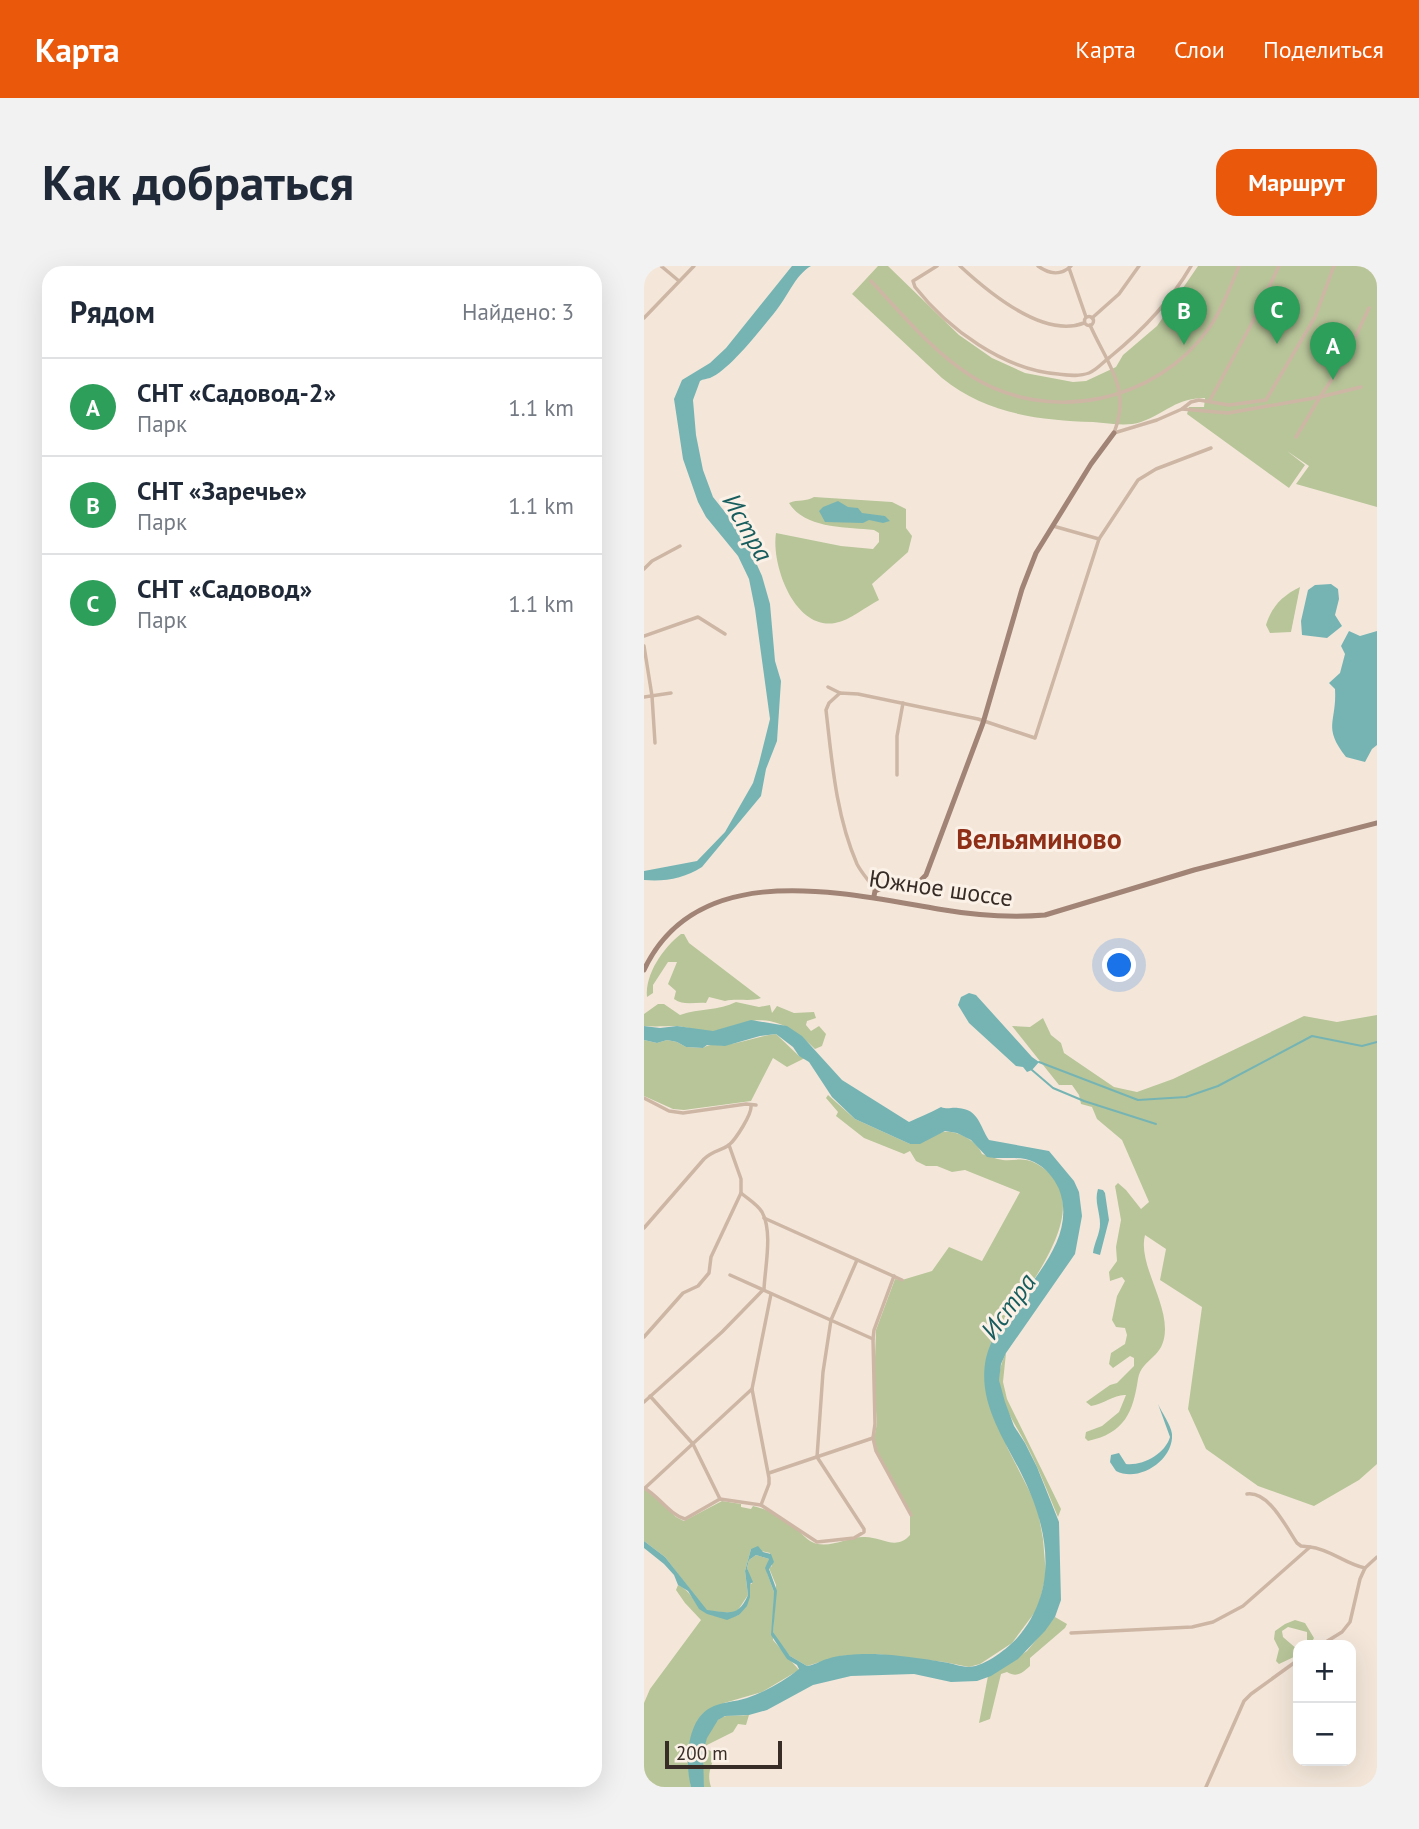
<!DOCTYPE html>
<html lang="ru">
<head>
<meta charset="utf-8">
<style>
	:root { --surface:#fff; --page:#f2f2f3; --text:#1f2937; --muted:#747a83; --line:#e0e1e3; --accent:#ea580c }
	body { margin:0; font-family:"PT Sans",sans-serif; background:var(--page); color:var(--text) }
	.controls { position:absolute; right:21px; bottom:21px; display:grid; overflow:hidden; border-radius:14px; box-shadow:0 7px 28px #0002 }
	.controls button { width:63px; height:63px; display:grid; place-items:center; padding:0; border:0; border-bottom:2px solid var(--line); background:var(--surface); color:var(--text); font:35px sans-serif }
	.scale { position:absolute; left:21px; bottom:18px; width:117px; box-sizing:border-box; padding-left:7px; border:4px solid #382c27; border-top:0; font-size:19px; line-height:24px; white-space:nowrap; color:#382c27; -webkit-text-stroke:5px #fbf1e7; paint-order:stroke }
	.you { position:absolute; left:476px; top:700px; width:24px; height:24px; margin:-18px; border:5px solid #fff; border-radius:50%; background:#1a73e8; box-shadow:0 0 0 10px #1a73e833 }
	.badge { display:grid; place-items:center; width:46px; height:46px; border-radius:50%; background:var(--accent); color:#fff; font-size:23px; font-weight:700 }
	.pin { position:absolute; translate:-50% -58px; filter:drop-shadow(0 2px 4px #0008) }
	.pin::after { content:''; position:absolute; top:37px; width:24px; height:21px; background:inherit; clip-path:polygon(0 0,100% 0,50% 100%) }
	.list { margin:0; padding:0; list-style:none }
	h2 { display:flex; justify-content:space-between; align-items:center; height:91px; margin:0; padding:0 28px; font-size:30px }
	h2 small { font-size:23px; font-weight:400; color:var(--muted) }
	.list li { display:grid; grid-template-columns:46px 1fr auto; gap:21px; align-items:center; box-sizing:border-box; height:98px; padding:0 28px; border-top:2px solid var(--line) }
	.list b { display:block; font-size:26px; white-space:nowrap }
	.list p { margin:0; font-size:23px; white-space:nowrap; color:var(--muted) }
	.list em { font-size:23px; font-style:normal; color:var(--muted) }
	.map { position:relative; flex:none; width:733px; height:1521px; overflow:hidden; border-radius:21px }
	header { display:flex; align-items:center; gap:42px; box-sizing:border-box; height:98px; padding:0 35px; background:var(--accent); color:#fff }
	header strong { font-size:33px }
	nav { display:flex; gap:38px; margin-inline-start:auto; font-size:24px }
	.intro { display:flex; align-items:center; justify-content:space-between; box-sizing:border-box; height:168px; padding:0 42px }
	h1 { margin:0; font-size:49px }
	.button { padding:18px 32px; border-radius:21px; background:var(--accent); color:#fff; font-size:24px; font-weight:700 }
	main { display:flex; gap:42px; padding:0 42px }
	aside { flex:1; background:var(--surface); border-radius:21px; box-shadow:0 7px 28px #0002 }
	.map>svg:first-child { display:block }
</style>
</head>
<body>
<header>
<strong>Карта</strong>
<nav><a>Карта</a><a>Слои</a><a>Поделиться</a></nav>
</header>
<div class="intro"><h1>Как добраться</h1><a class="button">Маршрут</a></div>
<main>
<aside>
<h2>Рядом<small>Найдено: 3</small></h2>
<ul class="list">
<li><span class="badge" style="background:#2e9e5b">A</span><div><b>СНТ «Садовод-2»</b><p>Парк</p></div><em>1.1 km</em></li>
<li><span class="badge" style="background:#2e9e5b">B</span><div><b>СНТ «Заречье»</b><p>Парк</p></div><em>1.1 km</em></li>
<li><span class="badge" style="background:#2e9e5b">C</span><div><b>СНТ «Садовод»</b><p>Парк</p></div><em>1.1 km</em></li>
</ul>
</aside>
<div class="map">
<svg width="733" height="1521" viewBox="0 0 733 1521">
	<rect width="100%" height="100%" fill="#f4e7da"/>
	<g fill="#b8c599">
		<path d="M234,0H244L315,69L348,92L381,107L429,116L442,115L472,101L479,89L513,60L554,0H733V241L652,218L665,200L643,185L661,199L645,222L543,148L545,141H560L561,132C532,132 522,147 497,156C482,161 465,157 449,156C394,154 342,148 298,112L208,28Z"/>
		<path d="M170,231L248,236L262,243V262L268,270L264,286L228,318L235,334C221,341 207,354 191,357C150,364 127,298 132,267L197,280L229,283L235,276V267L230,264C202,261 161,263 145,237C154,233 162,236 170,231Z"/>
		<path d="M656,321L647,366L626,367L622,359C628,340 638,330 656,321Z"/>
		<path d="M37,668H40L45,677L117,732C107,736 93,732 81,735L65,731L62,737C50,736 40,740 30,733L32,725L24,718L33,696H24L9,719V727L3,731C1,708 19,682 37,668Z"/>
		<path d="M92,736L115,741L126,739L128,747L133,740L150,747L170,746L172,752L163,755L162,759L167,765L175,760L182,768L178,780L171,783C153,765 130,749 103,756C92,758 82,763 71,765C59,767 45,761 33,760C21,760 12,761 0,760V748L14,738H20L36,749C55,742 75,745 92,736Z"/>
		<path d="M733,749V1198L715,1214L670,1240L614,1220L562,1183L544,1143L558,1041L516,1014L522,983L501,969C494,996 521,1032 521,1063C521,1093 498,1091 494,1113C489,1146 481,1167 444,1175L441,1172L442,1166L458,1160L475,1146L482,1129C471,1128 460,1138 447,1140L442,1136L466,1119L473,1117L490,1100V1092L486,1090L469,1102L465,1098L467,1087L481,1078L483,1069L481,1062L472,1061L468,1054L473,1030L481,1015L478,1011L466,1015L465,1006L473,995L472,981L477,954L471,920L474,917L482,924L497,943L505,936L478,874L453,853L448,841L437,838L435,829L428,819H415L368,760L386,761L399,752L407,769L417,777L420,787L470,821L493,826L529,813L660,750L693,756Z"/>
		<path d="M132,768L155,790L161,792L143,801L129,792L107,835L40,844L29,843L0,830V774L13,777L23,774L33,776L42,781L59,782C66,777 72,780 81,779C98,777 115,770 132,768Z"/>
		<path d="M184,829L211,853L266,878C276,874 288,868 299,866C314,864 333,875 338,888C345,890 352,893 359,894C370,895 380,891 391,897C448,927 404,991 381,1028C368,1050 355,1072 342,1093L363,1181L393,1240L399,1273L402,1309L394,1342L368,1377L336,1398L325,1401L300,1396L232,1388L196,1390L163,1400L146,1390L131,1371L129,1366L132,1319L125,1302L128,1300L126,1287L107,1283L101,1305L104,1329L92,1347L63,1345L21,1291L0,1275V1224H5L32,1251L40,1255L78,1235L97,1238V1241L107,1243L109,1240C124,1243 140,1253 152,1262C157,1267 162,1273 168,1276C185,1284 205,1270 221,1271C238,1271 252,1285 266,1269V1245L233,1185L230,1173L233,1157L230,1120L232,1064L251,1013L258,1014L288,1005L305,981L338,995L376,926L321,904L308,906L293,900H282L272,895L266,885L260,888L220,872L192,850L194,846L182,832Z"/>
		<path d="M362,1087L359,1116L363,1133L417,1243L414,1251C404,1227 395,1203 383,1180C372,1159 356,1138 355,1114C355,1104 358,1095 362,1087Z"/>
		<path d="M112,1289L125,1293L123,1307L130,1326L129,1374L155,1404L118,1426L80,1437L49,1465L43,1488L47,1521H0V1437L6,1423L57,1354L41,1337L32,1324L34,1319C53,1328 49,1345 72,1350C80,1352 86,1352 95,1349L106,1327V1318H108L103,1302L105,1294Z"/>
		<path d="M411,1351L423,1358L421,1362L386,1392V1400C378,1407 373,1412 363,1406L357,1408L346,1453L335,1457L344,1410L383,1385Z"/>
		<path d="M651,1354L661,1357L670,1372L666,1379L663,1377V1366L644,1361L638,1365L639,1371L654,1384V1389L635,1398L632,1395L635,1383L630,1373L631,1365L641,1358Z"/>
		<path d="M105,1449L102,1459L94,1458L89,1466L63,1479V1483L70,1487C69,1501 62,1505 67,1521H60C57,1502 57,1456 82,1450C89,1449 98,1450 105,1449Z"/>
	</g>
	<g fill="#76b4b4">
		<path d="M148,0H167C151,9 143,32 131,46C117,63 86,104 66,112C63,113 59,113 56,115L49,134L52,169L59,204L69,231L100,270L118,310L126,338L131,395L137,415L133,475L122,503L117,530L58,601C41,612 21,616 0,614V605L53,595L81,566L109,517L115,497L126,453L111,343L105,313L94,290L62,251L54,236L39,193L30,133L38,114L66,97L82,82Z"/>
		<path d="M194,235L204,241L214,242L218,247L241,250L246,255L239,257L225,254L219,257L181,256L175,245L179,241Z"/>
		<path d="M687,318L694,323L695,333L691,349L698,360L683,372L658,369L657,355L664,324L671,319Z"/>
		<path d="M705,365L716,370L733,365V479L728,483L721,496L702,491C678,460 693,457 691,423L685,417L696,407L701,388L697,380Z"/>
		<path d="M325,727L332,729L388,791L395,796L388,804L383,806L379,801L372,800L325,757L314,739L317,731Z"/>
		<path d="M107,754L143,760L158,770L198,814L265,856C275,851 286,847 297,841C304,844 307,841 314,842C335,843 336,861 345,874L405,885L430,915L435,926L438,950L431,988L362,1087L357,1098L355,1114L361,1136L370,1160L381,1177L393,1201L415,1256L417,1334L411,1351L401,1365L374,1393L347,1410L333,1415L307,1416L270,1408L207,1410L169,1419L123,1444L105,1449L81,1450L74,1454L63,1472L59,1487L60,1521H47C41,1498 42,1455 66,1442C76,1436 91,1436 103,1432C121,1426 140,1415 155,1403L153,1399L143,1393L127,1369L130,1326L121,1302L125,1293L112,1289L105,1294L103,1302L109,1316L106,1318V1331L103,1340L95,1349L83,1354L63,1348L55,1343L44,1325L34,1319L30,1309L20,1298L0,1282V1275L21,1291L63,1344C85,1346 94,1352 104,1329L101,1305L107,1283L114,1280L119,1286L127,1288L130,1296L125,1303L133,1325L129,1366L146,1390L163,1400C171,1399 176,1395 183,1393C198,1388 215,1388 231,1388C253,1389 277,1392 299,1396C308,1397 317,1401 325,1401C342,1400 364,1382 374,1371C416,1322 404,1260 377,1207C359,1171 333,1135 342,1092C355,1036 439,987 415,923C410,912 401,901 390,896C376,889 358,894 343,891L327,874L313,867L301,865L276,878H266L211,853L188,831L165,796L155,790L149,781L132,768L116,770L81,780L63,779L59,782L42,781L33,776L23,774L13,777L0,774V760L16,762L33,760L69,765Z"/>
		<path d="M454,923L459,924L461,927L465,954L456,989L449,987C450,977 456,968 456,958C456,946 450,935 454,923Z"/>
		<path d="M514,1138C518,1147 527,1159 528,1168C530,1194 495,1217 472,1205L466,1196L467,1189L475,1187L482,1198C499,1200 521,1188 526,1171Z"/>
	</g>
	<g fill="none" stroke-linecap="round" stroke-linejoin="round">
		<g stroke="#76b4b4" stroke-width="2">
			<path d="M395,796L494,834L542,831L574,820L668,770L718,780L733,776"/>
			<path d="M388,804L409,822L440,835L512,858"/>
		</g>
		<g stroke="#ceb6a5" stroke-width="3.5">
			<path d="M17,0L35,15"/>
			<path d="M293,0L269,15L271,21C304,63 360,104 414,108C424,109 435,111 445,107C454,103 459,96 466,91C499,64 526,36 547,0"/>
			<path d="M316,0C343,25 399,73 440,57"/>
			<path d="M394,0C405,8 417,10 427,0"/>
			<path d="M425,2L442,51"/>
			<path d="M227,15C258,48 289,86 327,110C405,159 512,137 565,62C578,44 586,21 595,0"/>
			<circle cx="445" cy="55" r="4.5"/>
			<path d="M0,52L50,0"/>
			<path d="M448,52L475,28L495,0"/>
			<path d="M446,59C463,98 488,123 470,167"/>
			<path d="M566,134L607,59L635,0"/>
			<path d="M538,143L584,147L676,131L700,95L725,42"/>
			<path d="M470,167L513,154L538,143L547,136L555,134L585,139L622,134L671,51L690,0"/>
			<path d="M652,171L676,131L717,121"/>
			<path d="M409,260L455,273L494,214L512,203L567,182"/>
			<path d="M0,303L8,295L36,280"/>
			<path d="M0,370L54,351L81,368"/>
			<path d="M0,380L8,430L11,477"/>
			<path d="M184,421L196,427"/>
			<path d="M0,431L27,427"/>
			<path d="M253,509V470L259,437"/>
			<path d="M231,625C226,615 218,608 213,598C192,550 188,496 182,444L185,437L196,427L214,428L334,453L391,472L455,273"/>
			<path d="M0,832L25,845L39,847L102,838L112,839"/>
			<path d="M120,952L258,1014"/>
			<path d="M0,962L60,893C70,884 77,885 85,879C92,873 108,848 107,840"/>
			<path d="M86,1009L229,1073L231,1158L229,1172L232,1185L267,1249"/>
			<path d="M0,1071L39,1027L54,1020L65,1007L67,991L97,927V913L85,879"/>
			<path d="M229,1073L230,1064L250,1010"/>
			<path d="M6,1130L49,1178L76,1233"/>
			<path d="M0,1136L78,1066L120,1023C121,1001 129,966 118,946C113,938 104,933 97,927"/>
			<path d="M125,1207L229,1172"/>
			<path d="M2,1221L108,1123"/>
			<path d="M0,1222C15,1230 25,1248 41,1253L76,1233L117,1239L173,1276L210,1272L220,1266V1263L173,1191L179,1106L187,1054L213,994"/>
			<path d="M603,1228C625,1225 642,1261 653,1277L657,1280L666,1281"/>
			<path d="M117,1239L125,1218V1212L108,1123L127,1028"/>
			<path d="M427,1367L548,1361L569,1356L599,1340L666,1281C686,1283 701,1298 721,1302"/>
			<path d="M677,1379L698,1366L706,1356L716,1313L721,1302L733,1291"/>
			<path d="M562,1521L600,1435L607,1428L654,1394"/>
		</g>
		<g stroke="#a18476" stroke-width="5">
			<path d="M230,630L231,625L251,617H274L282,609L339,457L378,323L392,287L447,198L470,167"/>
			<path d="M0,704C53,591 199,627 294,643C329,649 365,652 401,649L550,604L733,557"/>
		</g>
	</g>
	<g text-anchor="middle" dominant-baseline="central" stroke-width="6" stroke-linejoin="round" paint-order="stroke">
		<g font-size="24" fill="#382c27" stroke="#fbf1e7">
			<text transform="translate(297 622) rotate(8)">Южное шоссе</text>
		</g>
		<g font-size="26" font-style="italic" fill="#185d5e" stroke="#fbf1e7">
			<text transform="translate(104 261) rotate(60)">Истра</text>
			<text transform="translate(364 1040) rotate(-54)">Истра</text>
		</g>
		<g font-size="28" font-weight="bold" fill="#902f18" stroke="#fbf1e7">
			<text x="395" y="572">Вельяминово</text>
		</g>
	</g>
</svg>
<div class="controls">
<button>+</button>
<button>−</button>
</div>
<div class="scale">200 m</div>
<div class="you"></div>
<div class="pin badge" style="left:689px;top:114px;background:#2e9e5b">A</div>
<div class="pin badge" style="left:540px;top:79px;background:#2e9e5b">B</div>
<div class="pin badge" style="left:633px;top:78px;background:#2e9e5b">C</div>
</div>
</main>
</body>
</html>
